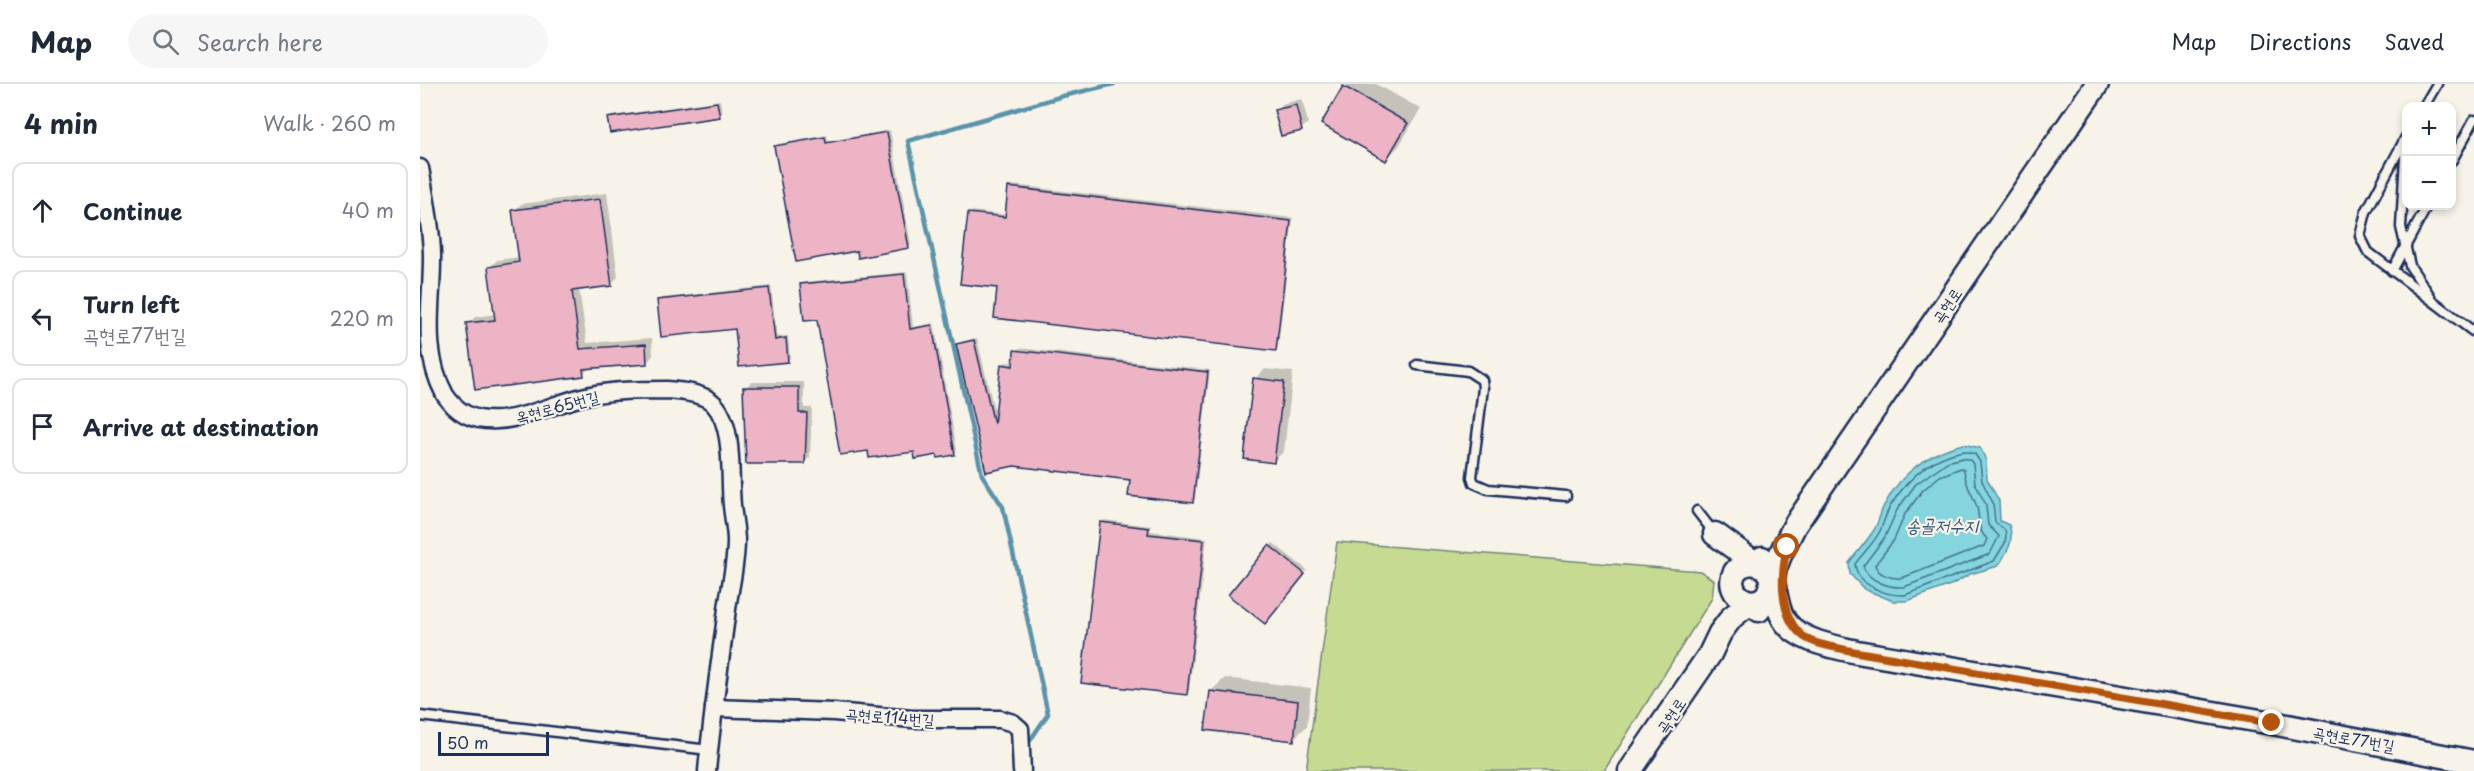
<!DOCTYPE html>
<html lang="en">
<head>
<meta charset="utf-8">
<style>
	:root { --surface:#fff; --page:#f6f6f7; --text:#1f2937; --muted:#747a83; --line:#e0e1e3 }
	body { margin:0; font-family:"Playpen Sans","Poor Story",sans-serif; background:var(--page); color:var(--text) }
	.controls { position:absolute; right:18px; top:18px; display:grid; overflow:hidden; border-radius:12px; box-shadow:0 3px 9px #0003 }
	.controls button { width:54px; height:54px; display:grid; place-items:center; padding:0; border:0; border-bottom:2px solid var(--line); background:var(--surface); color:var(--text); font:30px sans-serif }
	.scale { position:absolute; left:18px; bottom:15px; width:111px; box-sizing:border-box; padding-left:6px; border:3px solid #1b2f5e; border-top:0; font-size:16px; line-height:21px; white-space:nowrap; color:#1b2f5e; -webkit-text-stroke:4px #f7f3e8; paint-order:stroke }
	.stop { position:absolute; width:18px; height:18px; margin:-14px; border:4px solid #b45309; border-radius:50%; background:#fff }
	.stop.end { background:#b45309; border-color:#fff; box-shadow:0 2px 6px #0008 }
	.list { margin:0; padding:0; list-style:none }
	h2 { display:flex; justify-content:space-between; align-items:center; height:78px; margin:0; padding:0 24px; font-size:26px }
	h2 small { font-size:20px; font-weight:400; color:var(--muted) }
	.list li { display:grid; grid-template-columns:39px 1fr auto; gap:18px; align-items:center; box-sizing:border-box; height:96px; margin:0 12px 12px; padding:0 12px; border:2px solid var(--line); border-radius:12px }
	.list b { display:block; font-size:22px; white-space:nowrap }
	.list p { margin:0; font-size:20px; white-space:nowrap; color:var(--muted) }
	.list em { font-size:20px; font-style:normal; color:var(--muted) }
	.icon { flex:none; width:33px; height:33px; fill:none; stroke:currentColor; stroke-width:2; stroke-linecap:round; stroke-linejoin:round }
	.map { position:relative; flex:none; width:2054px; height:687px; overflow:hidden }
	header { display:flex; align-items:center; gap:36px; box-sizing:border-box; height:84px; padding:0 30px; background:var(--surface); border-bottom:2px solid var(--line) }
	header strong { font-size:28px }
	nav { display:flex; gap:33px; margin-inline-start:auto; font-size:21px }
	.search { width:420px; height:54px; background:var(--page); display:flex; align-items:center; gap:15px; box-sizing:border-box; padding:0 21px; border-radius:33px; color:var(--muted); font-size:22px }
	main { display:flex }
	aside { flex:1; background:var(--surface) }
	.map>svg:first-child { display:block }
</style>
</head>
<body>
<header>
<strong>Map</strong>
<div class="search"><svg class="icon" aria-label="search" viewBox="0 0 24 24"><circle cx="10" cy="10" r="6"/><path d="M15 15l6 6"/></svg>Search here</div>
<nav><a>Map</a><a>Directions</a><a>Saved</a></nav>
</header>
<main>
<aside>
<h2>4 min<small>Walk · 260 m</small></h2>
<ul class="list">
<li><svg class="icon" aria-label="ahead" viewBox="0 0 24 24"><path d="M12 20V5M6 11l6-6 6 6"/></svg><div><b>Continue</b></div><em>40 m</em></li>
<li><svg class="icon" aria-label="left" viewBox="0 0 24 24"><path d="M17 20v-9H6M10 6l-5 5 5 5"/></svg><div><b>Turn left</b><p>곡현로77번길</p></div><em>220 m</em></li>
<li><svg class="icon" aria-label="arrive" viewBox="0 0 24 24"><path d="M6 21V4h12l-3 4 3 4H6"/></svg><div><b>Arrive at destination</b></div></li>
</ul>
</aside>
<div class="map">
<svg width="2054" height="687" viewBox="0 0 2054 687">
	<rect width="100%" height="100%" fill="#f7f3e8"/>
	<filter id="ink" filterUnits="userSpaceOnUse"><feTurbulence type="fractalNoise" baseFrequency=".0167" numOctaves="2"/><feDisplacementMap in="SourceGraphic" scale="12" xChannelSelector="R" yChannelSelector="G"/><feConvolveMatrix kernelMatrix="1 2 1 2 8 2 1 2 1" color-interpolation-filters="sRGB"/></filter>
	<g filter="url(#ink)">
		<path fill="#c6db91" stroke="#708578" stroke-width="1.5" d="M917,458L1280,487L1294,496L1292,514L1184,687H886Z"/>
		<path fill="#84d5de" stroke="#5a93ab" stroke-width="1.5" d="M1543,360L1560,364L1566,376L1567,395L1579,417L1580,437L1589,441C1595,458 1587,468 1578,482L1550,490L1533,500L1487,517H1473L1444,505L1430,490L1429,479C1437,468 1447,457 1454,446C1459,438 1460,428 1465,420C1481,389 1509,368 1543,360Z"/>
		<g fill="#0003">
			<path d="M928,0H956L1001,25L979,62L966,75L925,3Z"/>
			<path d="M882,15L888,39L881,45L856,27L862,20Z"/>
			<path d="M300,16L302,29L299,32L189,34L192,32Z"/>
			<path d="M470,46L491,160L488,163L438,165L356,63L358,60L407,51L408,57Z"/>
			<path d="M593,101L873,134L858,263L856,266L579,203L550,129L552,127L587,131L590,104Z"/>
			<path d="M187,109L198,193L191,200L159,205L167,259L232,254L233,272L226,279L170,283L163,290L48,240L55,233L76,230L70,183L77,176L100,173L94,127L101,120Z"/>
			<path d="M487,188L493,243L514,239L537,367L534,370L495,366L398,235L382,201L385,198Z"/>
			<path d="M351,202L357,253L368,252L370,274L368,276L316,243L238,217L241,214Z"/>
			<path d="M557,254L576,334L582,281L585,278L594,279L596,267L599,264L790,286L775,415L772,418L712,394L593,381L567,386L538,260L541,258Z"/>
			<path d="M845,285L873,288L864,367L854,377L835,295Z"/>
			<path d="M331,298H384V324H392L390,373L385,378L325,304Z"/>
			<path d="M684,436L731,442L730,447L787,454L769,607L766,609L681,439Z"/>
			<path d="M853,459L887,486L847,536L850,462Z"/>
			<path d="M805,594L891,604L887,642L873,655L791,607Z"/>
		</g>
		<g fill="none" stroke-linecap="round" stroke-linejoin="round">
			<g stroke="#457191" stroke-width="1.5">
				<path d="M1543,367L1555,370L1560,378L1562,397L1573,419L1575,438L1585,446L1586,451L1585,459L1574,477L1485,511C1467,512 1437,502 1435,480C1443,469 1454,459 1460,447C1464,438 1466,429 1471,421C1488,394 1511,373 1543,367Z"/>
				<path d="M1543,374L1550,376L1553,380L1555,399L1566,421L1568,441L1579,452L1570,470L1484,503C1469,504 1448,497 1443,482L1465,453L1477,426L1496,400L1527,378Z"/>
				<path d="M1541,384L1544,386C1546,404 1552,408 1557,423C1560,436 1557,445 1567,455L1564,462L1482,494C1472,495 1458,491 1455,481L1474,456L1485,430L1503,406L1520,392Z"/>
			</g>
			<path stroke="#5a93ab" stroke-width="4.5" d="M609,658L628,630L583,423L562,391L488,57L643,12L694,0"/>
		</g>
		<g fill="#edb4c5" stroke="#1b2f5e" stroke-width="1.5">
			<path d="M923,2L988,39L966,77L901,40Z"/>
			<path d="M297,18L300,33L190,49L187,34Z"/>
			<path d="M876,21L882,47L861,52L854,26Z"/>
			<path d="M467,48L489,164L438,174L437,167L376,178L354,62L405,53L406,59Z"/>
			<path d="M588,103L871,137L856,267L574,234L577,204L540,200L548,129L585,133Z"/>
			<path d="M180,115L192,202L152,207L160,265L226,260L227,280L163,285L164,292L55,306L46,239L75,236L68,183L99,178L92,126Z"/>
			<path d="M484,190L490,245L512,241L535,371L518,374L517,371L495,375L494,368L449,374L448,367L420,371L397,236L384,237L380,200Z"/>
			<path d="M349,204L355,256L366,254L368,278L319,283L315,245L241,253L237,216Z"/>
			<path d="M554,256L574,340L581,280L593,282L594,266L788,288L773,419L708,412L710,396L594,382L566,388L536,260Z"/>
			<path d="M833,294L864,298L854,379L824,375Z"/>
			<path d="M323,303H379V329H387L385,380H326Z"/>
			<path d="M680,438L729,444L728,450L784,456L767,611L661,599Z"/>
			<path d="M849,461L885,490L845,540L808,511Z"/>
			<path d="M790,607L878,617L874,657L785,646Z"/>
		</g>
		<g fill="none" stroke-linecap="round" stroke-linejoin="round">
			<g stroke="#1b2f5e" stroke-width="13">
				<g id="lane">
					<path d="M2004,22L2017,0"/>
					<path d="M1986,53L1946,128L1940,152L1948,168L2054,248"/>
					<path d="M1986,57L1981,143L1990,182L2010,212"/>
					<path d="M2032,76L2054,36"/>
					<path d="M1972,187L2007,122"/>
					<path d="M997,281L1048,287L1062,296L1063,304L1052,393L1054,399L1068,405L1146,412"/>
					<path d="M1277,427L1295,450"/>
					<path d="M0,632L289,666"/>
				</g>
			</g>
			<g stroke="#1b2f5e" stroke-width="21">
				<g id="street">
					<path d="M0,84C5,113 11,140 12,169C13,220 0,264 25,311C59,362 121,322 166,312C193,306 220,306 247,306C262,307 284,309 294,320C315,343 309,393 312,421C313,433 316,446 316,457C316,480 310,503 307,525C300,579 292,633 287,687"/>
					<path d="M294,624L414,628L492,635H580L593,639L600,645L602,687"/>
				</g>
			</g>
			<g stroke="#1b2f5e" stroke-width="27">
				<g id="secondary">
					<path d="M1677,0L1375,441C1366,459 1356,476 1352,496C1350,503 1350,508 1345,513C1328,527 1304,507 1315,488C1323,476 1343,477 1350,490C1358,509 1355,531 1372,545C1390,559 1415,563 1437,568L1852,639L2054,678"/>
					<path d="M1295,450L1335,479L1342,474"/>
					<path d="M1210,687L1290,570L1300,549L1312,533L1331,518L1339,526"/>
				</g>
			</g>
			<use href="#lane" stroke="#f7f3e8" stroke-width="8"/>
			<use href="#street" stroke="#f7f3e8" stroke-width="16"/>
			<use href="#secondary" stroke="#f7f3e8" stroke-width="22"/>
		</g>
	</g>
	<g fill="none" stroke-linecap="round" stroke-linejoin="round" filter="url(#ink)">
		<path stroke="#b45309" stroke-width="8" d="M1367,463C1361,490 1358,532 1383,552C1396,562 1421,564 1437,568L1852,639"/>
	</g>
	<g text-anchor="middle" dominant-baseline="central" stroke-width="4.5" stroke-linejoin="round" paint-order="stroke">
		<g font-size="16" fill="#1b2f5e" stroke="#f7f3e8">
			<text transform="translate(1526 221) rotate(-56)">곡현로</text>
			<text transform="translate(137 322) rotate(-15)">옥현로65번길</text>
			<text transform="translate(1250 631) rotate(-56)">곡현로</text>
			<text transform="translate(470 632) rotate(4)">곡현로114번길</text>
			<text transform="translate(1934 654) rotate(10)">곡현로77번길</text>
		</g>
		<g font-size="18" font-style="italic" fill="#35587e" stroke="#f7f3e8">
			<text x="1522" y="440">송골저수지</text>
		</g>
	</g>
</svg>
<div class="controls">
<button>+</button>
<button>−</button>
</div>
<div class="scale">50 m</div>
<div class="stop" style="left:1367px;top:463px"></div>
<div class="stop end" style="left:1852px;top:639px"></div>
</div>
</main>
</body>
</html>
